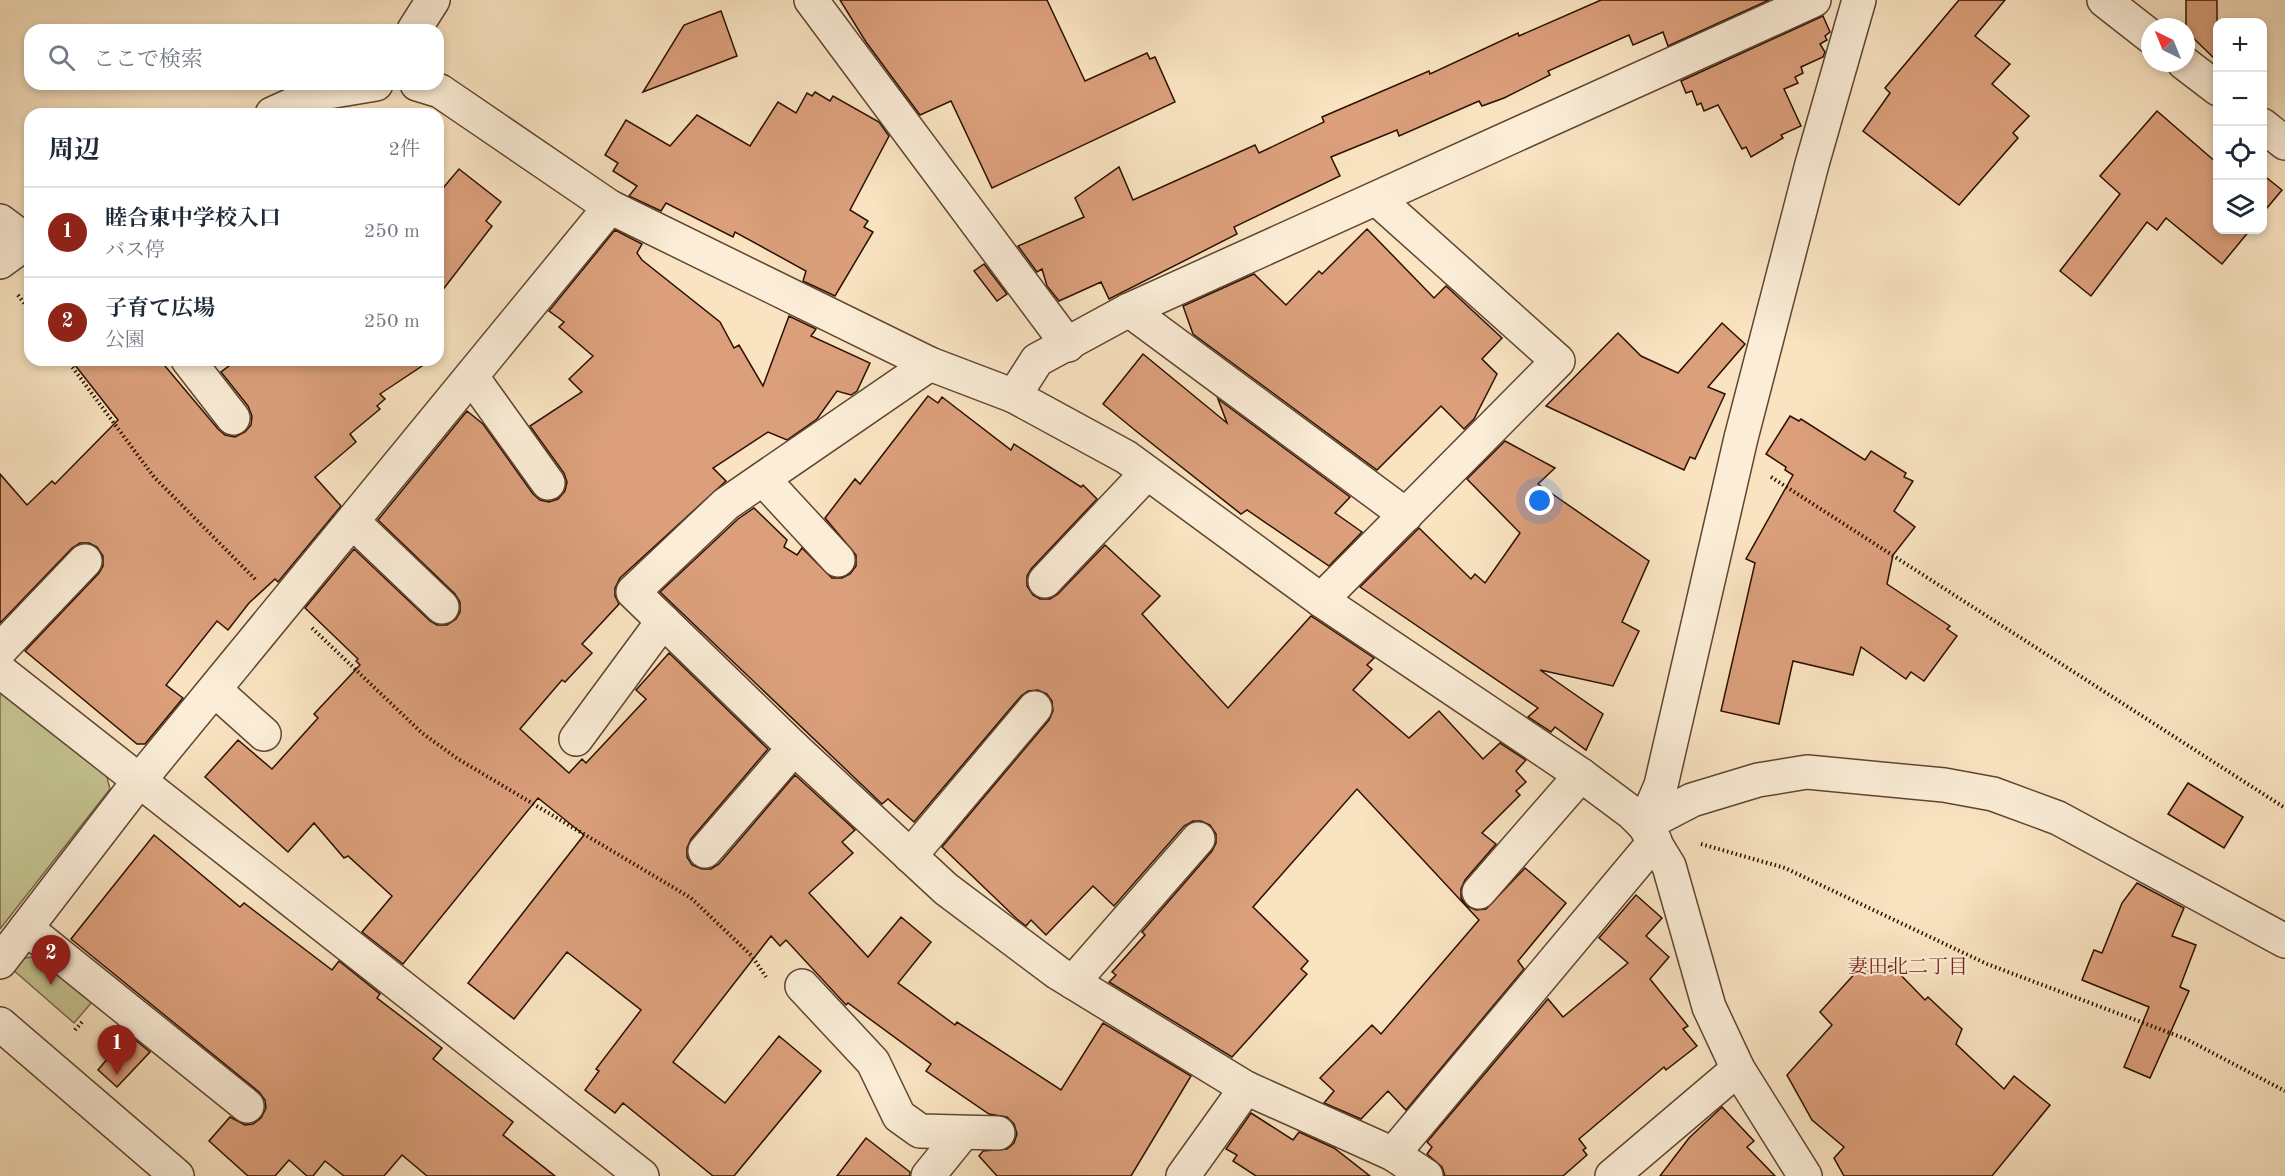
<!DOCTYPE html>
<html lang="ja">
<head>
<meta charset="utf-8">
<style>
	body { margin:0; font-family:"Old Standard TT","Noto Serif JP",serif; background:#f2f2f3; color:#1f2937 }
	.controls { position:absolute; right:18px; top:18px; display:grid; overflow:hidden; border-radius:12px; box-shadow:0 3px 9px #0003 }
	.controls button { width:54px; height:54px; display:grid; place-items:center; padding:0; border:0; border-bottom:2px solid #e0e1e3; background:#fff; color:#1f2937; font:30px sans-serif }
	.compass { position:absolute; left:2141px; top:18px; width:54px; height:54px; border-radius:50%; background:#fff; box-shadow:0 3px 9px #0003; rotate:317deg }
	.you { position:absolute; left:1540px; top:501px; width:21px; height:21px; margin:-15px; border:4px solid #fff; border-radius:50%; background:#1a73e8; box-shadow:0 0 0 9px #1a73e833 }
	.badge { display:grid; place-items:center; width:39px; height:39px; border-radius:50%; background:#8f2418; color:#fff; font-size:20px; font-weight:700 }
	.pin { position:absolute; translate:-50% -50px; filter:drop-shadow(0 2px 3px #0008) }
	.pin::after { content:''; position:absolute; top:32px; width:21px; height:18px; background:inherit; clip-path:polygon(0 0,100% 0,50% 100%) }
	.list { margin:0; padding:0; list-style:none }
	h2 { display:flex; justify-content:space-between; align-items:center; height:78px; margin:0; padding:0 24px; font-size:26px }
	h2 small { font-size:20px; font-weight:400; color:#747a83 }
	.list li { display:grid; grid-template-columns:39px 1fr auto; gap:18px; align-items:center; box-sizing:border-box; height:90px; padding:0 24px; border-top:2px solid #e0e1e3 }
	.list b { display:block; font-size:22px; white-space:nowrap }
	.list p { margin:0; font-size:20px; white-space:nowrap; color:#747a83 }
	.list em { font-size:20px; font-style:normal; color:#747a83 }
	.icon { flex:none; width:33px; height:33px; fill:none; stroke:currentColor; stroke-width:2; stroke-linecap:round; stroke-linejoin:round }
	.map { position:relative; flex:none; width:2285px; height:1176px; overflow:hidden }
	.search { position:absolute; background:#fff; box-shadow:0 3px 9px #0003; left:24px; top:24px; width:420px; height:66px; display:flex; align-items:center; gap:15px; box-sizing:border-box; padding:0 21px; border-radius:18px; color:#747a83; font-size:22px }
	.panel { position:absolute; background:#fff; box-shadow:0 3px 9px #0003; left:24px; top:108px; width:420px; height:258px; border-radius:18px }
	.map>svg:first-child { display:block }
</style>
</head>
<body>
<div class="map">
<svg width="2285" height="1176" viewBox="0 0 2285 1176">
	<rect width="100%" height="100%" fill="#f9e3c1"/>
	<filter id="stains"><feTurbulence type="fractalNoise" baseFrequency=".00333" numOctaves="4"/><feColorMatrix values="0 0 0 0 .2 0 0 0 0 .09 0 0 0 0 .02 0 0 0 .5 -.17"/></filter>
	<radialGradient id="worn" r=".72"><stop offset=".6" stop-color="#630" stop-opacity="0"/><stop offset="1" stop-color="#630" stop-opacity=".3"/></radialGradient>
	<!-- green -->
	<g fill="#c3c28f" stroke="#786948" stroke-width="1.5">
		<polygon points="0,689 106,773 110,789 0,929"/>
		<polygon points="37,956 92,1002 74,1023 11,968 20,959"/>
	</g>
	<!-- building -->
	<g fill="#db9f7b" stroke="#2c1000" stroke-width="1.5">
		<polygon points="840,0 1047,0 1085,81 1147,53 1150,59 1155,57 1175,102 992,188 951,101 920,115 866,42"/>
		<polygon points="1601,0 1769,0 1668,46 1663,32 1633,45 1629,35 1548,71 1550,75 1504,98 1482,106 1479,101 1399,136 1397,130 1331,157 1340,176 1234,227 1237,234 1109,299 1101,282 1059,301 1047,286 1042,269 1037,272 1018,246 1084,217 1075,198 1119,167 1133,200 1255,145 1259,153 1324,122 1322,117 1429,71 1430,74 1518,33 1519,36"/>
		<polygon points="1959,0 2005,0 1975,36 2010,64 1992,84 2029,116 2013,133 2018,138 1959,205 1863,131 1890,93 1885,88"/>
		<polygon points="2186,0 2217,0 2217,61 2186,31"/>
		<polygon points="721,11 737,56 643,92 684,25"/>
		<polygon points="1823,16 1830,32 1825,36 1827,40 1820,44 1825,52 1823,57 1801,67 1803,73 1795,77 1798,83 1784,89 1801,126 1781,135 1783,138 1751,157 1746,147 1742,149 1718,105 1704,111 1701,103 1697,105 1692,91 1686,93 1681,81"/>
		<polygon points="815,92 830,101 833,96 879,122 889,136 850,210 868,221 864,227 873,232 835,296 803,281 806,271 735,232 733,237 666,203 661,211 629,196 637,186 613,171 618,163 605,155 626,120 670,146 697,115 750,146 778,102 796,113 807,93 812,96"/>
		<polygon points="2157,111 2217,163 2217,230 2250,230 2222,264 2166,218 2157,230 2147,222 2091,296 2060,271 2120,194 2100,176"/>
		<polygon points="459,169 501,202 486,221 492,226 438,296 438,194"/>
		<polygon points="2262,174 2282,190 2262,214"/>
		<polygon points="1367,229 1434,298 1446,286 1502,338 1482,359 1497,374 1474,419 1464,429 1441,406 1377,470 1193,334 1183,306 1254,274 1286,305 1319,271 1322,274"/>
		<polygon points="615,230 642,244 637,253 642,260 720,322 734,348 739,345 763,386 789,316 816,329 811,336 870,363 857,391 851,395 837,391 817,419 787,440 768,432 713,468 726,481 620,578 615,588 615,596 619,604 582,644 592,653 565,682 562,680 520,729 569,773 582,759 586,763 646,699 636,690 669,653 768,749 691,839 687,848 687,857 692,865 702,869 711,869 719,864 795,775 855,830 842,842 853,853 809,893 868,957 901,917 931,942 898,983 955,1025 957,1022 1061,1090 1103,1023 1191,1076 1131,1176 997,1176 979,1156 983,1151 1007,1149 1014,1143 1017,1134 1014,1124 1007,1117 989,1114 926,1071 931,1064 848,1003 846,1005 786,940 780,946 771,936 673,1062 725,1103 779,1036 821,1071 734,1176 713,1176 623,1103 615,1113 585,1090 599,1071 596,1069 641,1010 567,952 514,1019 468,983 584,835 538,798 403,964 362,932 392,896 348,856 344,858 314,823 288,852 205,777 238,740 272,769 318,718 314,714 360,665 356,661 358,659 305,608 354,549 430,621 437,625 447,625 456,619 460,612 460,602 455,594 378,520 467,411 483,424 533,494 540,500 549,502 558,499 565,491 567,482 564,473 530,426 582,392 569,379 593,356 559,327 564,322 549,311"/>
		<polygon points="984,264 1007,294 997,301 974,271"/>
		<polygon points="1722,323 1745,344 1708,387 1725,394 1695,459 1690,457 1684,470 1546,406 1618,333 1641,356 1678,373"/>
		<polygon points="1143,354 1227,423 1218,399 1350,497 1335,513 1362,532 1329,566 1247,510 1241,514 1136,431 1103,404"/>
		<polygon points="71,360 160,360 218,429 225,435 235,437 245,432 251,425 252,416 248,406 221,372 237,360 431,360 380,394 385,399 377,406 380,409 350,434 356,442 315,477 341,506 278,582 275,579 249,603 228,630 217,621 166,685 183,698 145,744 137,744 25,651 99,573 103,566 103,556 97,547 89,543 80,543 72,548 0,623 0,474 27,505 52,481 55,484 118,420"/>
		<polygon points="928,396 938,403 942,397 1011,450 1014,444 1081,487 1083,485 1097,499 1031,569 1027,576 1027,586 1033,595 1040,599 1050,599 1058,594 1105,545 1160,596 1142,614 1228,708 1311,616 1374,658 1367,665 1372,669 1353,690 1409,738 1439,711 1483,759 1500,743 1526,760 1516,771 1526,782 1516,791 1520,795 1482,833 1496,844 1465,880 1461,889 1461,898 1467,906 1476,910 1486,909 1525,868 1566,903 1518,961 1524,969 1406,1110 1388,1091 1361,1119 1324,1103 1334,1091 1320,1078 1372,1025 1381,1034 1479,920 1357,789 1253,907 1308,961 1301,969 1307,974 1232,1057 1109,982 1116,975 1112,972 1145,935 1142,932 1212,851 1216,843 1216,834 1210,825 1201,821 1193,821 1184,826 1114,906 1093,886 1046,935 1031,920 1026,926 1017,919 942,847 1049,720 1053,711 1052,701 1047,694 1038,690 1028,691 1021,696 914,822 888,799 882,804 660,592 738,519 754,508 787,540 784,547 797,555 802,548 832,578 842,578 850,574 856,566 856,555 825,518 855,479 860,484"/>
		<polygon points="1790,416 1799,421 1801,419 1865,460 1871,451 1906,473 1904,477 1913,481 1894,511 1915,527 1893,555 1887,584 1950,626 1947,629 1957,636 1924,681 1911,672 1906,679 1861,647 1853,675 1793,661 1779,724 1721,711 1755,563 1746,559 1793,475 1785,470 1786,467 1766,454"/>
		<polygon points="1505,441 1555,468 1538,484 1649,561 1622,622 1639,631 1613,686 1540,670 1603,714 1586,750 1555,727 1551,732 1528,717 1538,708 1360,587 1419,528 1471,579 1475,574 1485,583 1520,533 1467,479"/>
		<polygon points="2188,783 2243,817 2224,848 2168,814"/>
		<polygon points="154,835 240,907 244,903 332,970 339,961 380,994 377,998 442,1048 433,1059 513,1122 503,1135 555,1176 427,1176 402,1155 384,1176 344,1176 325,1161 313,1176 307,1176 289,1160 275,1176 248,1176 209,1141 230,1117 245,1125 253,1124 261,1118 266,1108 265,1100 259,1092 71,939"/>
		<polygon points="2137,883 2184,908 2172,936 2196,945 2180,987 2189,991 2150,1078 2124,1067 2149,1007 2082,980 2094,950 2102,953 2122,903"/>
		<polygon points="1636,895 1662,918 1646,936 1669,957 1650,979 1688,1026 1683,1029 1697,1046 1666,1070 1664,1067 1579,1139 1586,1148 1583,1150 1587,1155 1563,1176 1445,1176 1442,1167 1427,1154 1432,1147 1427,1142 1548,999 1563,1017 1628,963 1599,938"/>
		<polygon points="1868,959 1882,972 1891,965 1925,1000 1928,997 1962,1029 1956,1044 2004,1089 2014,1076 2050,1105 1992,1176 1844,1176 1834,1158 1844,1147 1812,1120 1787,1075 1832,1025 1820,1012"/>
		<polygon points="128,1034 150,1052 117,1087 98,1070"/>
		<polygon points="1722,1107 1754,1141 1747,1147 1775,1176 1660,1176 1689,1138"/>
		<polygon points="1251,1113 1293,1140 1299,1132 1334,1148 1370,1176 1256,1176 1233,1161 1237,1155 1226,1149"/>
		<polygon points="866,1138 910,1172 910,1176 837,1176"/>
	</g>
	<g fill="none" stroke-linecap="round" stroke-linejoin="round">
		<!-- minor casing -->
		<g stroke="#5f4530" stroke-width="36">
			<g id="minor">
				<polyline points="811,0 1068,345"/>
				<polyline points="2104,0 2150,36"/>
				<polyline points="414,30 433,0"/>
				<polyline points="2184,63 2218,89"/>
				<polyline points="417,84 440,91 610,207 930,364 1014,396 1126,457 1321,600 1581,775 1632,813 1644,825 1669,866 1709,1007 1738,1069 1805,1176"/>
				<polyline points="272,114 316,94 376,84"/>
				<polyline points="2262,125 2285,143"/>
				<polyline points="0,221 27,241"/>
				<polyline points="0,262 30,240"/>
				<polyline points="1129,310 1406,515"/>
				<polyline points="188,360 233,418"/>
				<polyline points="930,364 726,504 633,592 794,748 946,889 1058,973 1246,1088 1393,1154 1426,1176"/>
				<polyline points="472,377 548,483"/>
				<polyline points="1014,396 1037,360 1129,310 1814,0"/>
				<polyline points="763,479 838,560"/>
				<polyline points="353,522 442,607"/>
				<polyline points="1045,581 1147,473"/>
				<polyline points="1321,600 1558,361 1377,199"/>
				<polyline points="0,650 85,561"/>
				<polyline points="0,671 642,1176"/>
				<polyline points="216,691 264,734"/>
				<polyline points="576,739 663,621"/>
				<polyline points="1644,825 1661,785 1741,438 1812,164 1859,0"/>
				<polyline points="1644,825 1692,800 1758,780 1807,772 1944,785 1993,794 2058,818 2285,941"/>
				<polyline points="705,851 794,748"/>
				<polyline points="910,856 1035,708"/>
				<polyline points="1479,892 1581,775"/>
				<polyline points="26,928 247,1106"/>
				<polyline points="0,962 139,781 610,207"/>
				<polyline points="1073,982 1198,839"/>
				<polyline points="802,986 873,1062 899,1116 920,1131 998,1133"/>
				<polyline points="0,1024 177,1176"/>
				<polyline points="1393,1154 1655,841"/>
				<polyline points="928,1176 962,1134"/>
				<polyline points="1183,1176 1246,1088"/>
				<polyline points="1612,1176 1738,1069"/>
			</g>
		</g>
		<!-- path -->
		<g stroke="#2c1000" stroke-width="4" stroke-dasharray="1.5 3" stroke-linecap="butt">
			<polyline points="18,295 30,311"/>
			<polyline points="67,360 154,477 256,580"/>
			<polyline points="1771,477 2285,808"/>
			<polyline points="312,628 422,733 458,759 691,898 752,956 766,977"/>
			<polyline points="1701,844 1785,868 1987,964 2186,1039 2285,1091"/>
			<polyline points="75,1030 82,1022"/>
		</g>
		<!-- minor -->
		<use href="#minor" stroke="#fbedd7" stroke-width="33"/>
	</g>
	<g text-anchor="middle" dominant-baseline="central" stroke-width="4.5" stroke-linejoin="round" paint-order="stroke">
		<!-- neighbourhood labels -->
		<g font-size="20" fill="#7a1f14" stroke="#fbedd7">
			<text x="1908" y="968">妻田北二丁目</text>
		</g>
	</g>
	<rect width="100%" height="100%" filter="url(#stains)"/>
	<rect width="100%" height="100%" fill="url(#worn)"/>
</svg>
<div class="controls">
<button>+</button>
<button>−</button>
<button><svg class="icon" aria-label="locate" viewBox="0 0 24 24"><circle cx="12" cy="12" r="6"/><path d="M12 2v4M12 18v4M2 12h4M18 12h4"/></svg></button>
<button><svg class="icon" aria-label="layers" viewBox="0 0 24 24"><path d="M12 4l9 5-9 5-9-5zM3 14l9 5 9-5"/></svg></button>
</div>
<svg class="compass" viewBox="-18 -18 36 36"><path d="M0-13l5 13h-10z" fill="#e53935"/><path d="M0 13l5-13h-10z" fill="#747a83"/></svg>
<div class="you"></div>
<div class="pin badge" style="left:117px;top:1075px">1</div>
<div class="pin badge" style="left:51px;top:985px">2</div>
<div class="search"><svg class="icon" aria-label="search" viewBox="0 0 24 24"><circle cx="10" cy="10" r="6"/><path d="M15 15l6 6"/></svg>ここで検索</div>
<section class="panel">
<h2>周辺<small>2件</small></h2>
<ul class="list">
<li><span class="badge">1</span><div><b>睦合東中学校入口</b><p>バス停</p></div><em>250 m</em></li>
<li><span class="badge">2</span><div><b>子育て広場</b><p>公園</p></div><em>250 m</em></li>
</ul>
</section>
</div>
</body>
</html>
